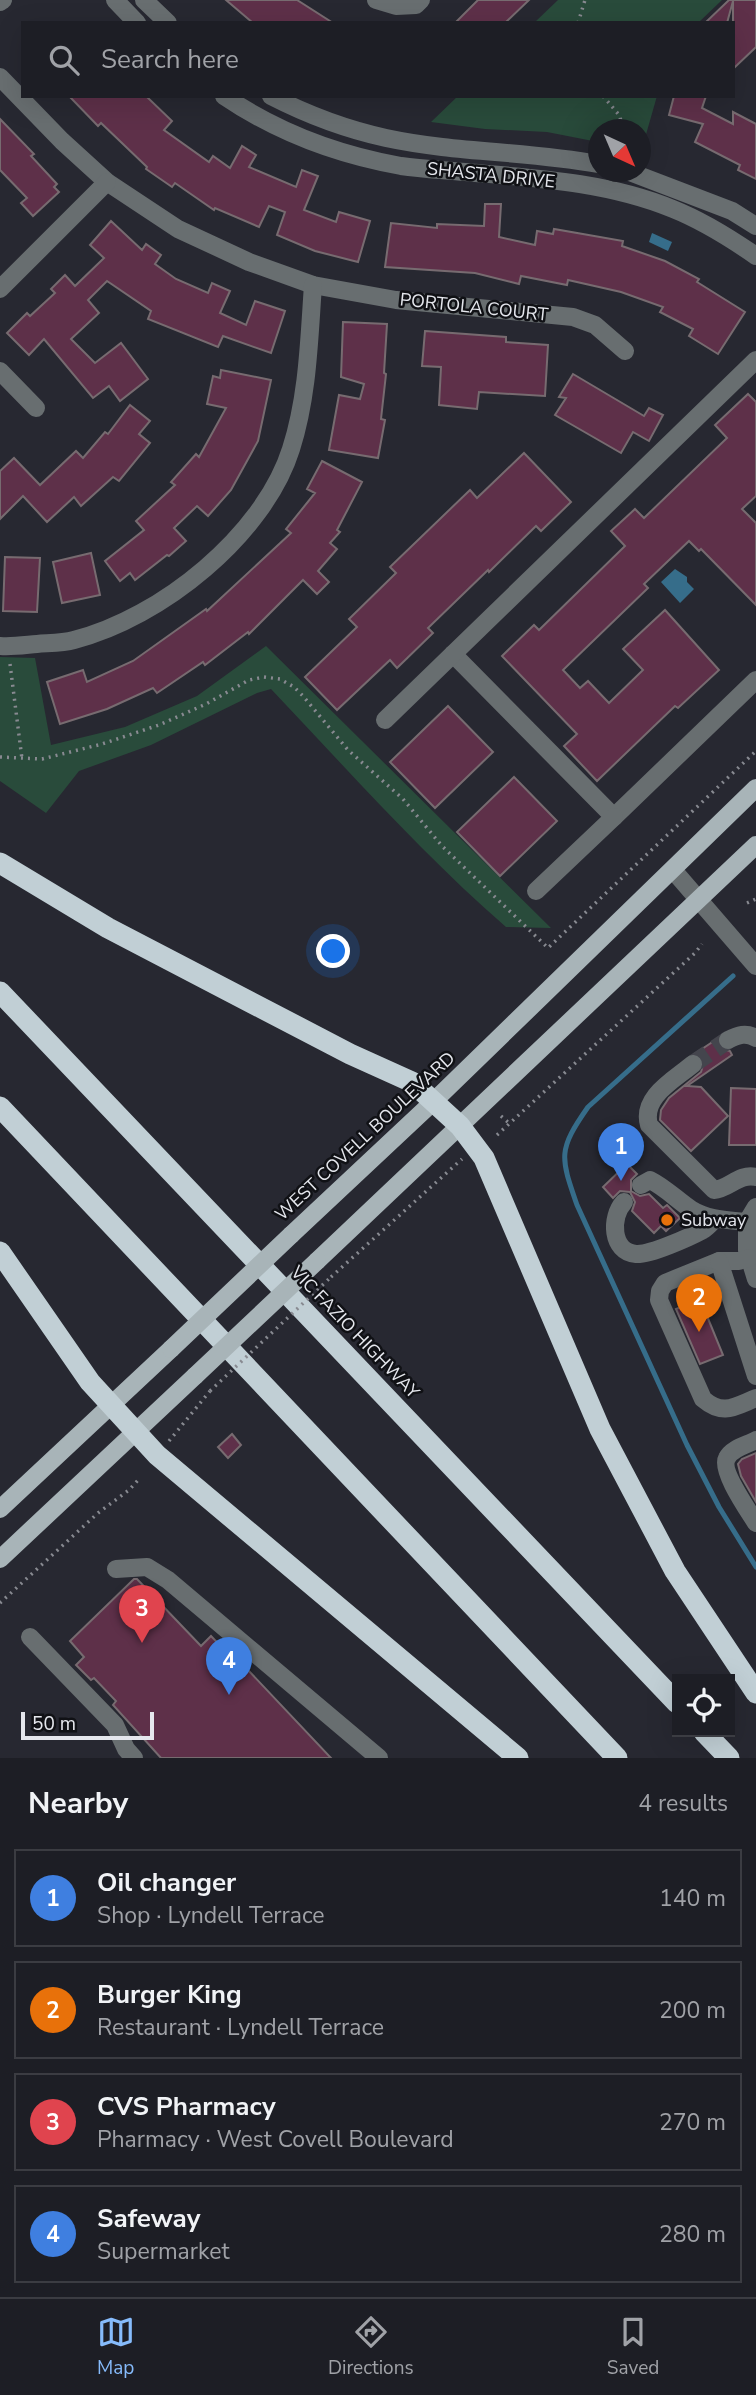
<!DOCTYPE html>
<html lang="en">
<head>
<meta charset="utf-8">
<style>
	body { margin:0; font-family:"Nunito Sans",sans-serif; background:#2a2b32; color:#f1f3f6 }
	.controls { position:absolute; right:21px; bottom:21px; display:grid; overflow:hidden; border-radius:0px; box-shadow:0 7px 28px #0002 }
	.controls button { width:63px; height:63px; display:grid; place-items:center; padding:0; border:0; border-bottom:2px solid #3b3c42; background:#1d1e25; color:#f1f3f6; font:35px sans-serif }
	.compass { position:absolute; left:588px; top:119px; width:63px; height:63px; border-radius:50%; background:#1d1e25; box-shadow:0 7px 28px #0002; rotate:136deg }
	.scale { position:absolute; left:21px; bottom:18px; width:133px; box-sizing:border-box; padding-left:7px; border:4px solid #e5e7ed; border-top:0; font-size:19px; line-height:24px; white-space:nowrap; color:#e5e7ed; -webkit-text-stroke:5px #101115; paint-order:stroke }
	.you { position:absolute; left:334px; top:952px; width:24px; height:24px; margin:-18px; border:5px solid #fff; border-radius:50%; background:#1a73e8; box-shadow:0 0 0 10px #1a73e833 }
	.badge { display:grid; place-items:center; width:46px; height:46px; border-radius:50%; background:#86bbfb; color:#fff; font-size:23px; font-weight:700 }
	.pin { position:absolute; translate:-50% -58px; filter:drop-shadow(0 2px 4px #0008) }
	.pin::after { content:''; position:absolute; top:37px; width:24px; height:21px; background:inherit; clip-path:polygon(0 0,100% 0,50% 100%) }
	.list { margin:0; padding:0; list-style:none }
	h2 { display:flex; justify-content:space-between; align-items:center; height:91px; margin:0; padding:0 28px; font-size:30px }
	h2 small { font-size:23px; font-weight:400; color:#a0a2a7 }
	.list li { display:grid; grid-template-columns:46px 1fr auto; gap:21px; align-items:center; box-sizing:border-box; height:98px; margin:0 14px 14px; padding:0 14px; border:2px solid #3b3c42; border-radius:0px }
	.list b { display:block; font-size:26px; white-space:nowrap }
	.list p { margin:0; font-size:23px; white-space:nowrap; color:#a0a2a7 }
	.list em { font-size:23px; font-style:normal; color:#a0a2a7 }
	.icon { flex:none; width:38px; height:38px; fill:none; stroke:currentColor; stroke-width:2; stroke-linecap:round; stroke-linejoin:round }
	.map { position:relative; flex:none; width:756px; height:1758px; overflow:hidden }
	.search { position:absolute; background:#1d1e25; box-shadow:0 7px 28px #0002; left:21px; right:21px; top:21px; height:77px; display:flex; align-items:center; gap:18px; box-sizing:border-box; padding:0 24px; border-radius:0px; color:#a0a2a7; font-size:26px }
	.sheet { height:539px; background:#1d1e25 }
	nav { display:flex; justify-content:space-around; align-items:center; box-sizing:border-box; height:98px; border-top:2px solid #3b3c42; background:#1d1e25; font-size:19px; color:#a0a2a7 }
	nav a { display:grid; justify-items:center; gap:4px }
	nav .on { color:#86bbfb }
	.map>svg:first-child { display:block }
</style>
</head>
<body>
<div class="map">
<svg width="756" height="1758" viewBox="0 0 756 1758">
	<rect width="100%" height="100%" fill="#272831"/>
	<!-- green -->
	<g fill="#294b3b">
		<polygon points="558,0 722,0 698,23 534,23"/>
		<polygon points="458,96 657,96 641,152 640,130 598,130 598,142 547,132 485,129 431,122"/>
		<path d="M 266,646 L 551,928 L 506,927 C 422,854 348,770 271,689 L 257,693 L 151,745 L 79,771 L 46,813 L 0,781 L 0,657 L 35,658 L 51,745 L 125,727 L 197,696 Z"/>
	</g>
	<!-- water -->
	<g fill="#366d8a">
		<polygon points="652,233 672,242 668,251 649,242"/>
		<polygon points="675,569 687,577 687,582 694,589 680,603 661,582"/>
	</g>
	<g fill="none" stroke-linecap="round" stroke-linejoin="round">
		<!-- stream -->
		<path stroke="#366d8a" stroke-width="5" d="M 733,976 L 588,1107 C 558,1150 560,1156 577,1205 L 687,1445 L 719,1507 L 756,1567"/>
	</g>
	<!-- building -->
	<g fill="#5e3049" stroke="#776b70" stroke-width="2">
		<polygon points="226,0 297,0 333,23 253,23"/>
		<polygon points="478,0 529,0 505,23 455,23"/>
		<polygon points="729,0 756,0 756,47 733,69 733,1 727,23 705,23"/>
		<polygon points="69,96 146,96 172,121 164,130 209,162 213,156 230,168 242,146 256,155 249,167 296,187 302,170 318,176 304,210 336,222 339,212 370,221 358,262 315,251 277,235 285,212 269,206 259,227 215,208 214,210 175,183 172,187 146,169 147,167 101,123 98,126"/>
		<polygon points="674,96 706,96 702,108 733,124 733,112 756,124 756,179 738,170 740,165 695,142 703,124 669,115"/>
		<polygon points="0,119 34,154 31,156 57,184 54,187 59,192 33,216 21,203 27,198 0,170"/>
		<polygon points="485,204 501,204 499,237 535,245 537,231 553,234 554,229 623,241 622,246 665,261 699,279 697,282 745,312 718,354 689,336 693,329 660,312 663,307 621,292 568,280 567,285 521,276 519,284 475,273 385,267 391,223 437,228 437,224 484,226"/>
		<polygon points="111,221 142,250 146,244 161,255 155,264 176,279 208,293 212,283 230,291 220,313 246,325 255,301 285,311 271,353 223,336 218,347 148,319 151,311 107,281 88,300 99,313 71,339 95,363 121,343 148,379 120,401 109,386 93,398 44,339 29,355 7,333 27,313 30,316 55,293 51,289 65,275 75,286 104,258 90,245"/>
		<polygon points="343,322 387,324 384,373 386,374 381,419 385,420 378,458 329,450 339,395 360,399 364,384 341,377"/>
		<polygon points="425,331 506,337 506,342 548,345 545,396 479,392 477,409 439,405 441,367 422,366"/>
		<polygon points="221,370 271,380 258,441 231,490 208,516 197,506 174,528 186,541 169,556 167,555 135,580 130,573 120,581 105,561 144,530 136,521 175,485 171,482 196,454 199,457 226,408 207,404 213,376 220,378"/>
		<polygon points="573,374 644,416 649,408 663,415 649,441 633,432 621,453 555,415 566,398 559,397"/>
		<polygon points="748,394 756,402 756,496 742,509 756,523 756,605 701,549 699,551 689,541 644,584 648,588 563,670 580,688 588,681 609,703 643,670 623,649 665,610 719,670 678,708 675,706 597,781 564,746 577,734 502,656 534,625 539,630 625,546 611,531 635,509 644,518 727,438 715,425"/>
		<polygon points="130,405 150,421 139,434 150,443 119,481 113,477 81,506 74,497 47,522 23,496 0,519 0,471 14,458 40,485 76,451 83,458 105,432 108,434"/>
		<polygon points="524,453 571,502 541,531 536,526 489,572 488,570 428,628 433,633 397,668 390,660 337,710 305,677 357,627 349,619 396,573 390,567 470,490 477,498"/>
		<polygon points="322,461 362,482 337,530 340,532 330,543 337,549 318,571 329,582 317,594 303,580 249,634 248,632 205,665 203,662 157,693 153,688 107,709 60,724 47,682 83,670 87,682 133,661 206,609 207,611 291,533 286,529 315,493 307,489"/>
		<polygon points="91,553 100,595 62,603 53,562"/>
		<polygon points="5,557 40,558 37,612 3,611"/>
		<polygon points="448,706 493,752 435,808 390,762"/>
		<polygon points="514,777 557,821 500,876 457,832"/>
		<polygon points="717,1039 721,1049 730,1051 732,1055 687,1086 701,1087 728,1116 691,1151 660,1120 661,1110 669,1098 701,1072 704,1062 696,1053"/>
		<polygon points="731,1088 756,1089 756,1145 729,1145"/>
		<polygon points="627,1164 637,1174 631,1180 631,1191 640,1196 649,1194 663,1208 667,1205 680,1218 666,1231 661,1226 654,1233 632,1211 635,1202 630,1192 620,1191 613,1198 603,1187"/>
		<polygon points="700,1299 723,1355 700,1364 676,1309"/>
		<polygon points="232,1434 241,1445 228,1458 218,1447"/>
		<polygon points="756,1453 756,1502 741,1476 738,1464 742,1459"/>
		<polygon points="134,1579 137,1579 201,1646 211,1636 229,1655 232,1653 331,1758 161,1758 113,1705 116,1701 94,1678 91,1680 76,1665 84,1657 70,1641"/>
	</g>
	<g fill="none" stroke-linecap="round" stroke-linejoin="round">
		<!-- minor-tunnel -->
		<polyline stroke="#44454d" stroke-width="18" stroke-dasharray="18 9" stroke-linecap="butt" points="693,1064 728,1040"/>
		<!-- path -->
		<g stroke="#888a91" stroke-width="3.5" stroke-dasharray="2 5" stroke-linecap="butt">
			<polyline points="578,23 585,0"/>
			<polyline points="603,96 620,116 622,130"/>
			<polyline points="10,664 22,759"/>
			<polyline points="0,757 42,759 102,744 159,725 206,704 249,680 264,677 280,679 294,687 303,696 348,750 403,799 442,846 548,948 756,751"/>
			<polyline points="747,903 756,899"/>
			<polyline points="501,1116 510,1124"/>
			<polyline points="497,1135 695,953 702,944"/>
			<polyline points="331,1277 462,1159"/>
			<polyline points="169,1441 210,1391"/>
			<polyline points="0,1603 98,1513 129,1490 140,1478"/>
		</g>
		<!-- minor -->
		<g stroke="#686e70" stroke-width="18">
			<polyline points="115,0 137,23"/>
			<polyline points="144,0 168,23"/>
			<polyline points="376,0 396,6 416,5 421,0"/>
			<polyline points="0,2 3,0"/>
			<polyline points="0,77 62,141 107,182 178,229 249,262 313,285 396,300 573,317 595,325 625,351"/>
			<path d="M 224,96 C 277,132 339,155 401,166 C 422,169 444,170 465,172 C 534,178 608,182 673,209 C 703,221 730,238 756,256"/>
			<path d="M 271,96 C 308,115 345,129 386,138 C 456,153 528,151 598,164"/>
			<polyline points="630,172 732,211 756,226"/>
			<polyline points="0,289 107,182"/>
			<polyline points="0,371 36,408"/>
			<path d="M 0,646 C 12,647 25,645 37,644 C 49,643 63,643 74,640 C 161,618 264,535 291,449 C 308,396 309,340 313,285"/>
			<polyline points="453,654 614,817 756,680"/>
			<polyline points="385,720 756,360"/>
			<polyline points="673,870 756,966"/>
			<polyline points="536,891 614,817"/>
			<path d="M 728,1040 C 738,1035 746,1032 756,1038"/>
			<path d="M 693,1064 C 674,1080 641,1097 649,1125 L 714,1190 C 729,1189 739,1173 756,1177"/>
			<path d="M 641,1185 L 650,1180 C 666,1188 677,1200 692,1210 C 708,1220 728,1220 747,1222"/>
			<path d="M 624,1202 C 610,1217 611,1252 636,1254 C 650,1255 690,1237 703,1230 C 707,1228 711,1223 715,1219"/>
			<polyline points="756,1207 747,1222 747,1250 756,1279"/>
			<path d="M 749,1258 L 739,1261 L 719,1261 L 665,1283 L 660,1291 L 659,1300 L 703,1399 C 723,1416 734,1407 756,1398"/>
			<polyline points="719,1261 756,1376"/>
			<path d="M 756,1440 C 747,1445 732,1448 727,1458 C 720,1470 748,1510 756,1523"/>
			<polyline points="116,1569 147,1567 168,1580 379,1758"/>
			<polyline points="30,1637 115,1725 126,1749 134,1758"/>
		</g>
		<!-- major -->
		<g stroke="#a8b4b8" stroke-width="18">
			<polyline points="291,1235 434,1101 756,788"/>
			<polyline points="317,1261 756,845"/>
			<polyline points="0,1509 171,1349"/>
			<polyline points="0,1559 195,1376"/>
		</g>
		<!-- highway -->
		<g stroke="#c1cfd5" stroke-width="21">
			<polyline points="0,863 108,928 350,1054 412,1082 460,1126 484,1158 600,1429 675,1571 756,1693"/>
			<polyline points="0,992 677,1703"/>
			<polyline points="0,1107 617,1758"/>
			<polyline points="0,1252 90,1382 157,1455 518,1758"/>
			<polyline points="704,1732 729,1758"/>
		</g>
		<!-- path-bridge -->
		<polyline stroke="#888a91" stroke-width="3.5" stroke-dasharray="2 5" stroke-linecap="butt" points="210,1391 331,1277"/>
		<!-- major-bridge -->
		<g stroke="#a8b4b8" stroke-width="18">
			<polyline points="171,1349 291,1235"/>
			<polyline points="195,1376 317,1261"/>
		</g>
	</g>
	<!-- markers -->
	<circle fill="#e8710a" stroke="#101115" stroke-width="2.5" cx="667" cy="1220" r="7"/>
	<g text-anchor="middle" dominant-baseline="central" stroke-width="5" stroke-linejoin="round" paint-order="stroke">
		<!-- street labels -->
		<g font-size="18" fill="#e5e7ed" stroke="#101115">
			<text transform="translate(491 175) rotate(6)">SHASTA DRIVE</text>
			<text transform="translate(474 307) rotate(6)">PORTOLA COURT</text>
			<text transform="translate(365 1136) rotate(-43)">WEST COVELL BOULEVARD</text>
			<text transform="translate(355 1332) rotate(46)">VIC FAZIO HIGHWAY</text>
		</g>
		<!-- poi labels -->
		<g font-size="18" fill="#e5e7ed" stroke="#101115" text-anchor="start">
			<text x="681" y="1220">Subway</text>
		</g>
	</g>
</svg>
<div class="controls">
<button><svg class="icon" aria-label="locate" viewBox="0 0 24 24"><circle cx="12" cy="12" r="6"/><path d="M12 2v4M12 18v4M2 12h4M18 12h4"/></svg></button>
</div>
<svg class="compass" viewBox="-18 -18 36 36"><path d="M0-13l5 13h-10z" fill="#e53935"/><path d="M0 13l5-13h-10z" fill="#a0a2a7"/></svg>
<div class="scale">50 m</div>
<div class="you"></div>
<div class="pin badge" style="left:621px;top:1181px;background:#3f7fe0">1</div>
<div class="pin badge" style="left:699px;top:1332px;background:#e8710a">2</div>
<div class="pin badge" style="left:142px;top:1643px;background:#e0444e">3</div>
<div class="pin badge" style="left:229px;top:1695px;background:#3f7fe0">4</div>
<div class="search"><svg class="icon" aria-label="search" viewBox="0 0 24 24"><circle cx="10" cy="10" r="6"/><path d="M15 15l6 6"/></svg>Search here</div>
</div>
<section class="sheet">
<h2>Nearby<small>4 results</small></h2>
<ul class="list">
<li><span class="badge" style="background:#3f7fe0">1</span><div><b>Oil changer</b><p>Shop · Lyndell Terrace</p></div><em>140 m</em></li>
<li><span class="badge" style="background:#e8710a">2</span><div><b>Burger King</b><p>Restaurant · Lyndell Terrace</p></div><em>200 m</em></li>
<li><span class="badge" style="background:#e0444e">3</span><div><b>CVS Pharmacy</b><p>Pharmacy · West Covell Boulevard</p></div><em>270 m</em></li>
<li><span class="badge" style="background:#3f7fe0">4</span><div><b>Safeway</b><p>Supermarket</p></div><em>280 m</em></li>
</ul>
</section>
<nav>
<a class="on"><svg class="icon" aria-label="map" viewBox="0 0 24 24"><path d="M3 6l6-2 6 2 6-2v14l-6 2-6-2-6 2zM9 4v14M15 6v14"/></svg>Map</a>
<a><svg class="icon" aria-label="directions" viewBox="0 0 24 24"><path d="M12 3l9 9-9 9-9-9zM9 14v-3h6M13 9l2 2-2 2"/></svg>Directions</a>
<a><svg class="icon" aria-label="saved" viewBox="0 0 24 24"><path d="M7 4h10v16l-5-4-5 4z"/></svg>Saved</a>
</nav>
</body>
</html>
